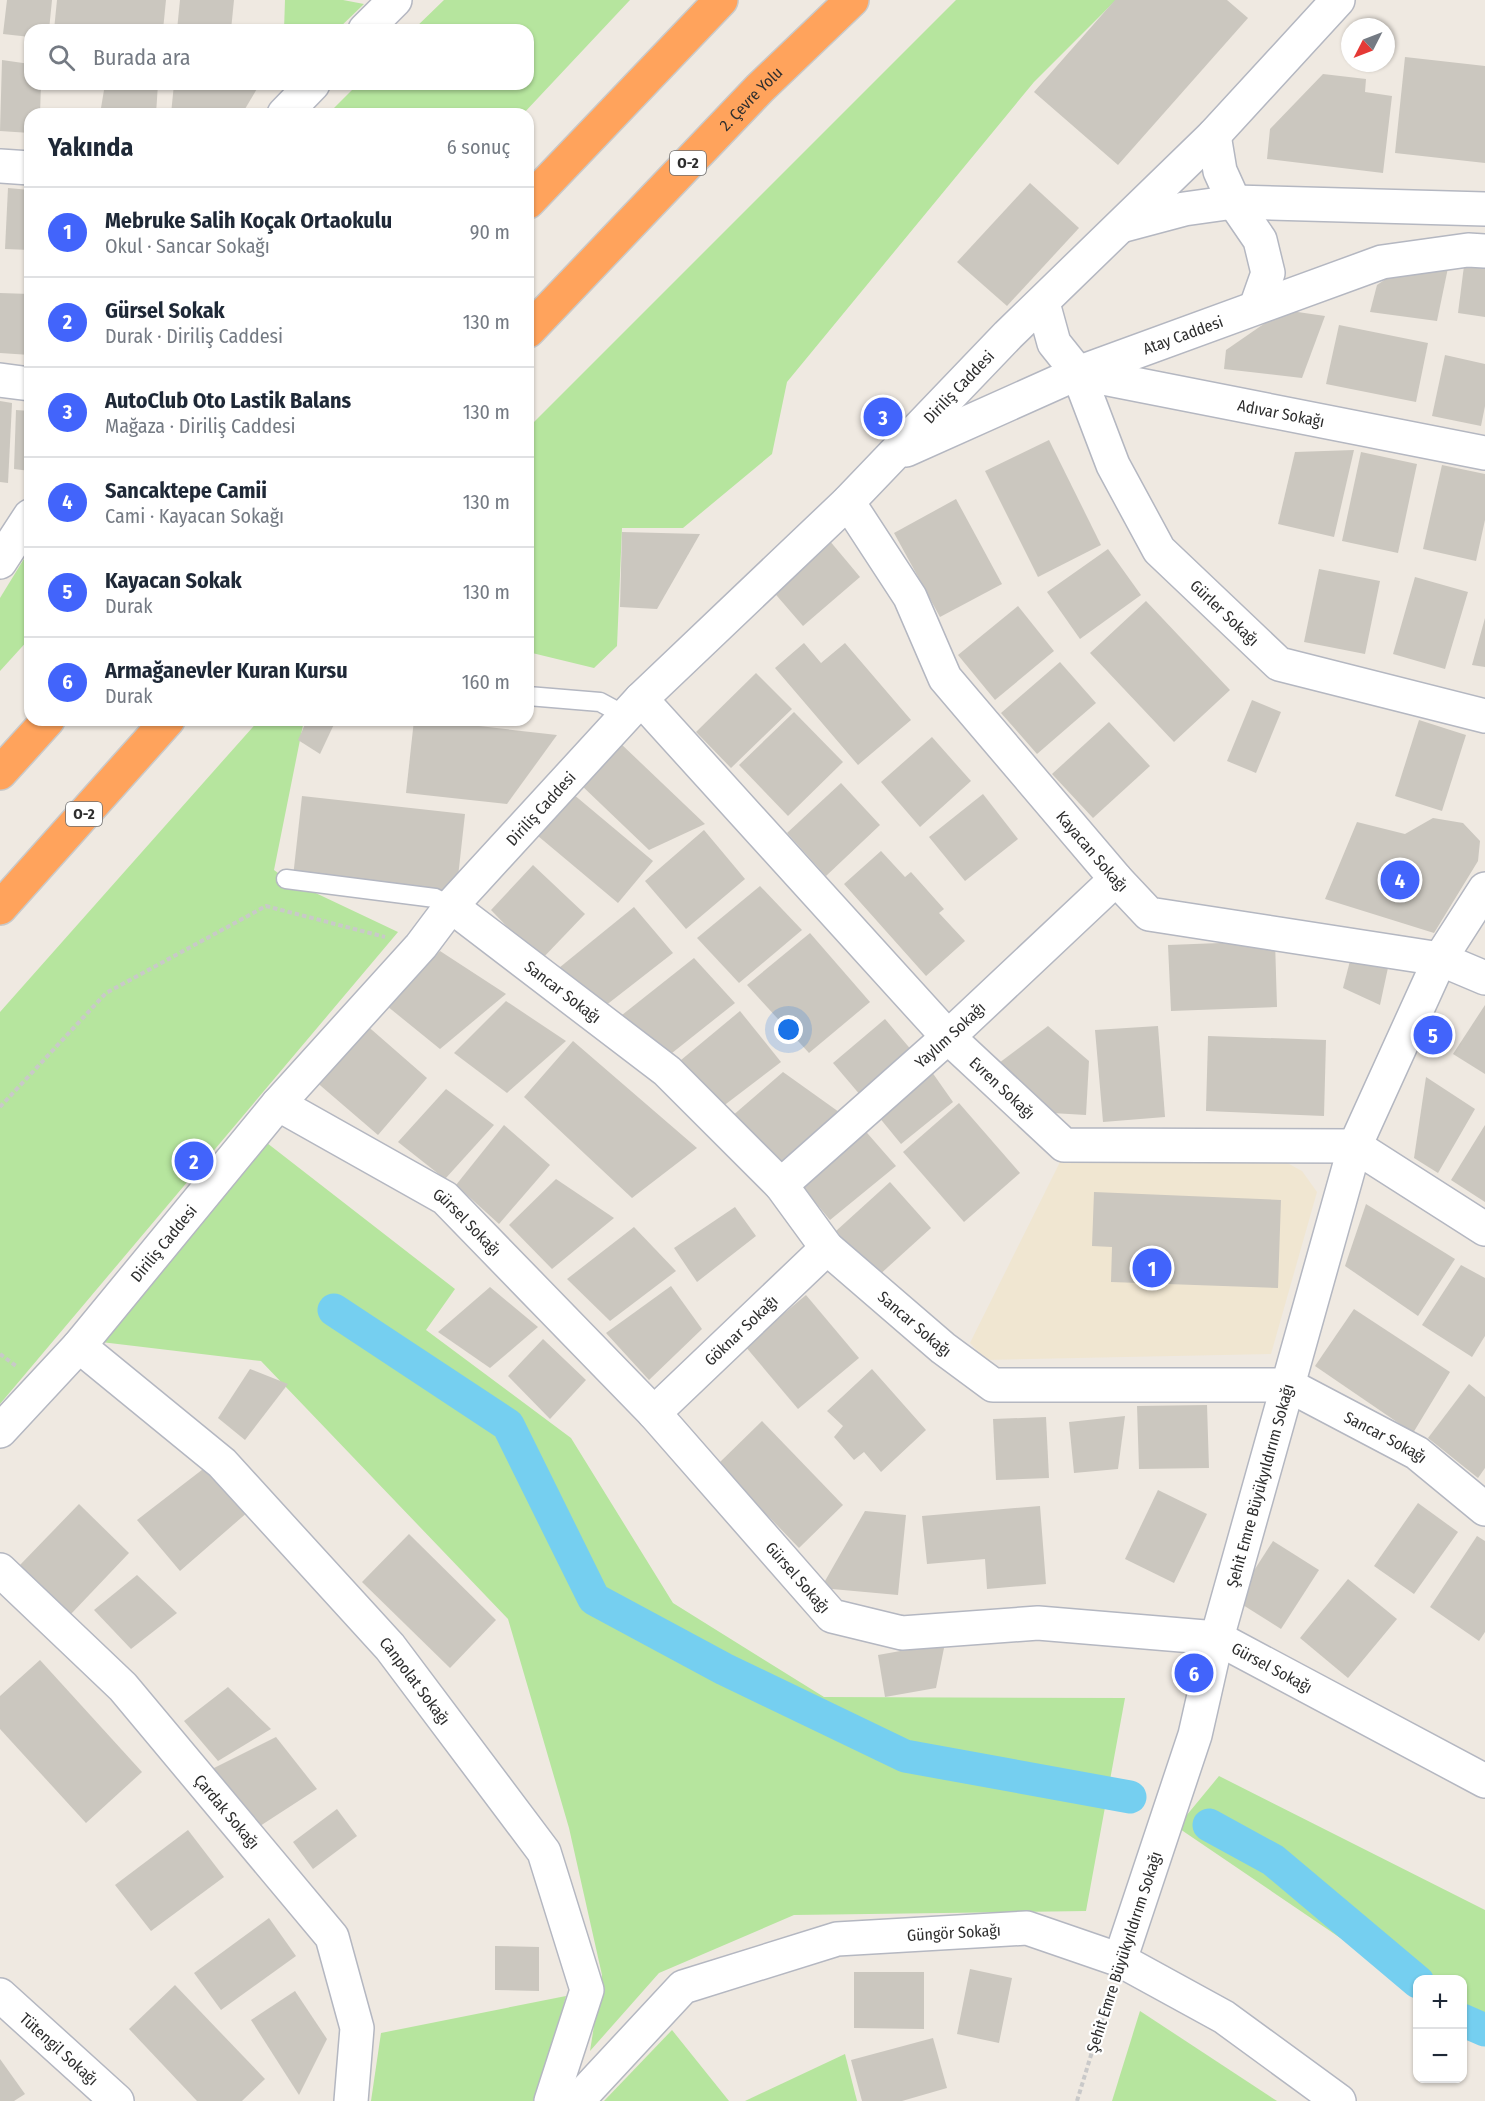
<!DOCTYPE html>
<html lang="tr">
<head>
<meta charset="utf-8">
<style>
	body { margin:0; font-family:"Fira Sans Condensed",sans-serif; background:#f2f2f3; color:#1f2937 }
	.controls { position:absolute; right:18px; bottom:18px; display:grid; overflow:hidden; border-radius:12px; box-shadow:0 2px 4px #0004 }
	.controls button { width:54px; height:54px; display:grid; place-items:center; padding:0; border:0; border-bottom:2px solid #e0e1e3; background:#fff; color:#1f2937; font:30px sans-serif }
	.compass { position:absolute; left:1341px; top:18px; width:54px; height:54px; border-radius:50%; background:#fff; box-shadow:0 2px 4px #0004; rotate:228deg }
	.you { position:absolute; left:789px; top:1030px; width:21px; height:21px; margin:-15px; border:4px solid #fff; border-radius:50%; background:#1a73e8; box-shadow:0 0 0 9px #1a73e833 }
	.badge { display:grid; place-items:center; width:39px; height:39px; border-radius:50%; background:#4264fb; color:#fff; font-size:20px; font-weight:700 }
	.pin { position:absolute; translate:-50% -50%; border:3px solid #fff; box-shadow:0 2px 6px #0006 }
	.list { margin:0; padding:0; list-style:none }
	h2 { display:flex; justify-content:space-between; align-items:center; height:78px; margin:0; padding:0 24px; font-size:26px }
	h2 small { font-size:20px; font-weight:400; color:#747a83 }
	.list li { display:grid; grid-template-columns:39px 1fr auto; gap:18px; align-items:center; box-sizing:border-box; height:90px; padding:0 24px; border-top:2px solid #e0e1e3 }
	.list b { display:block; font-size:22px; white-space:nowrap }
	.list p { margin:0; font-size:20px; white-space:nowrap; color:#747a83 }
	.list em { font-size:20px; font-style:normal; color:#747a83 }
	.icon { flex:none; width:33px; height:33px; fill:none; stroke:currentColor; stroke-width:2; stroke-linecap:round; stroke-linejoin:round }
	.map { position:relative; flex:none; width:1485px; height:2101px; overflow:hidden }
	.search { position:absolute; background:#fff; box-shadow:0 2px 4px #0004; left:24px; top:24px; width:510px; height:66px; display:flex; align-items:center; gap:15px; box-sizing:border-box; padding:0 21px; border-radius:18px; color:#747a83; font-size:22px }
	.panel { position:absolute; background:#fff; box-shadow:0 2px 4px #0004; left:24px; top:108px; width:510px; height:618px; border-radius:18px }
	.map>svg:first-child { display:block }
</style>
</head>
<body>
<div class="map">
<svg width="1485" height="2101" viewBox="0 0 1485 2101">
	<rect width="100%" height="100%" fill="#efe9e1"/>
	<!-- education -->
	<polygon fill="#f0e6d1" points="1062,1158 1278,1158 1302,1171 1317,1192 1271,1354 986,1360 970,1343"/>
	<!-- green -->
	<g fill="#b6e59e">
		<polygon points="285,0 343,0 364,4 337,30 284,30"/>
		<polygon points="444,0 630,0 523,114 328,114 358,84 528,84 528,30 413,30"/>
		<polygon points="956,0 1116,0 1034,82 787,382 772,454 683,528 622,528 617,646 594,668 528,652 528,428"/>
		<polygon points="30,549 30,638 0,671 0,598"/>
		<polygon points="259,720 304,720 274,870 286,879 398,932 0,1404 0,1012"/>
		<polygon points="267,1143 455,1289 426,1330 571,1438 673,1603 824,1697 1125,1698 1086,1911 794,1915 659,1973 590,2051 602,1975 569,1828 508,1619 261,1361 101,1342"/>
		<polygon points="1219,1776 1485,1910 1485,2036 1463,2021 1462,1980 1418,1980 1417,1990 1177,1827"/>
		<polygon points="566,1996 538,2101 371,2101 381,2033"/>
		<polygon points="1140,2011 1277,2101 1112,2101"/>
		<polygon points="672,2030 729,2101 604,2101"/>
		<polygon points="845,2054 857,2101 745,2101"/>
	</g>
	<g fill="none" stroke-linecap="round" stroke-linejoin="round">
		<!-- canal -->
		<g stroke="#75cff0" stroke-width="33">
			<polyline points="334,1310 508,1425 594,1599 724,1669 905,1756 1130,1797"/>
			<polyline points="1209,1825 1273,1860 1418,1982"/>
			<polyline points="1462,2020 1485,2030"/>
		</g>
	</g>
	<!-- building -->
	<g fill="#cbc7bf">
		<polygon points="7,0 52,0 49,30 30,30 30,37 3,34"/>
		<polygon points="57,0 166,0 163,30 54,30"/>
		<polygon points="180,0 234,0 231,30 177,30"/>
		<polygon points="1115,0 1227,0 1248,18 1118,165 1034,92"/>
		<polygon points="1405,57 1485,66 1485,163 1395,153"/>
		<polygon points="2,60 30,64 30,84 41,84 40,114 30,114 30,133 0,131"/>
		<polygon points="1323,74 1366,79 1365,92 1392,96 1383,173 1267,159 1270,129"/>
		<polygon points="105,84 158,84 156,114 100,114"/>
		<polygon points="174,84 222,84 258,87 242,114 171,114"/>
		<polygon points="1030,183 1079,228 1007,306 957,262"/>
		<polygon points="8,188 30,190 30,250 5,249"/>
		<polygon points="1465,258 1485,261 1485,317 1458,313"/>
		<polygon points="1415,259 1449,263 1437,321 1370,312 1377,285"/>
		<polygon points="0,293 30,294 30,355 0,353"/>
		<polygon points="1284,310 1325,316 1302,378 1224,369 1226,350"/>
		<polygon points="1339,325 1428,343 1416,402 1326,384"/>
		<polygon points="1445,355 1485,364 1485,406 1481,426 1432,416"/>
		<polygon points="0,401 12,403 8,483 0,482"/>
		<polygon points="16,410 30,411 30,471 14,469"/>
		<polygon points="1049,440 1101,545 1038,577 985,471"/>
		<polygon points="1354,450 1334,537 1278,524 1295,452"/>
		<polygon points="1361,452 1417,464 1398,553 1342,541"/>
		<polygon points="1442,465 1485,474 1485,520 1476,561 1423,549"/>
		<polygon points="956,499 1002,584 940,617 894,533"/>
		<polygon points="622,532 700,534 657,609 620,607"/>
		<polygon points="829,540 860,577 803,626 771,589"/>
		<polygon points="1108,549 1141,595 1080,639 1047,592"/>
		<polygon points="1319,569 1380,581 1365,654 1304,642"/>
		<polygon points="1415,577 1468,592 1445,669 1393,654"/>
		<polygon points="1146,601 1230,690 1174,742 1090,653"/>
		<polygon points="1018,606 1054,651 995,700 958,655"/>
		<polygon points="1485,618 1485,667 1472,665"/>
		<polygon points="804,643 821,663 845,643 911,720 858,765 775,668"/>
		<polygon points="1060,662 1096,703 1037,754 1001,713"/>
		<polygon points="756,673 792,709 731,768 696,732"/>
		<polygon points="1252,700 1281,712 1256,773 1227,761"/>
		<polygon points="794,712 843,762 788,816 739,765"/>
		<polygon points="307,720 336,720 320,754 298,740"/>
		<polygon points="414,720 426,720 557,735 507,804 406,793"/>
		<polygon points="1419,720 1466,735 1442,811 1395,796"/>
		<polygon points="1109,722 1150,766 1093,818 1052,774"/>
		<polygon points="932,737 971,781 920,827 881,782"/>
		<polygon points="619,742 705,824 649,850 579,783"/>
		<polygon points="841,783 880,825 826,876 787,833"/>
		<polygon points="573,794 653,861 618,903 538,836"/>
		<polygon points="983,794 1018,839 965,881 929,837"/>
		<polygon points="302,796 465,814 456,895 293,877"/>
		<polygon points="1433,818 1463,823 1480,841 1478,861 1434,933 1325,899 1357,822 1405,834"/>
		<polygon points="704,830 745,879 686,929 645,881"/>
		<polygon points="881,851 905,877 911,872 944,909 939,913 965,941 926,976 844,884"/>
		<polygon points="533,865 585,914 540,961 491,910"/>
		<polygon points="760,886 802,930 739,983 697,938"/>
		<polygon points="634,907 673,953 605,1006 554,972"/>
		<polygon points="810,933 870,1002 809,1053 747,985"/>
		<polygon points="1275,941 1277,1007 1171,1011 1168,945"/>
		<polygon points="440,951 506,994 440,1049 387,1006"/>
		<polygon points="1351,957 1389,963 1380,1005 1343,988"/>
		<polygon points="694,958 735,1003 672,1053 617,1019"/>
		<polygon points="506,1001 566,1041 507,1093 454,1053"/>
		<polygon points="1485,1005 1485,1074 1453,1054"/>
		<polygon points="740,1011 781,1062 722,1107 675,1065"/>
		<polygon points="885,1019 913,1052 861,1096 833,1063"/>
		<polygon points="364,1023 427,1078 378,1135 314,1080"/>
		<polygon points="1048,1026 1089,1061 1086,1115 1052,1113 991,1069"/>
		<polygon points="1158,1026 1165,1117 1103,1122 1095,1030"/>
		<polygon points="1208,1036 1326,1040 1324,1116 1206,1111"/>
		<polygon points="573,1041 697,1148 632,1198 524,1097"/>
		<polygon points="927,1065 953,1102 901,1144 874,1111"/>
		<polygon points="783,1072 846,1117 783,1176 731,1117"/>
		<polygon points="1426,1077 1475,1109 1438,1173 1414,1158"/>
		<polygon points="446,1089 494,1125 445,1179 398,1142"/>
		<polygon points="959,1103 1020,1173 964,1222 903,1152"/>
		<polygon points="504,1125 550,1165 499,1224 456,1185"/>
		<polygon points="1485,1125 1485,1202 1451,1180"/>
		<polygon points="861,1126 896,1166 830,1220 796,1179"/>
		<polygon points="556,1179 614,1218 552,1269 509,1225"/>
		<polygon points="890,1182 931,1228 877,1277 836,1231"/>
		<polygon points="1094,1192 1281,1200 1278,1288 1111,1282 1112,1247 1092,1246"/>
		<polygon points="1366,1204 1455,1259 1418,1316 1345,1266"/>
		<polygon points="735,1207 756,1236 697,1282 674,1248"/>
		<polygon points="634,1227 676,1271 610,1321 567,1279"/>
		<polygon points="1461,1265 1485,1278 1485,1336 1472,1357 1422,1325"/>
		<polygon points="671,1286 702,1329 649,1380 606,1333"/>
		<polygon points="490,1287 538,1327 490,1368 438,1332"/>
		<polygon points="806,1295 859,1358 798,1409 745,1346"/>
		<polygon points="1354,1309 1450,1372 1413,1433 1315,1366"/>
		<polygon points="543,1339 586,1380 550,1419 508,1376"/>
		<polygon points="250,1369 288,1384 245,1440 218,1418"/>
		<polygon points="872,1369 926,1430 881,1472 864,1452 854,1460 834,1437 843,1426 827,1411"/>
		<polygon points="1469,1384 1485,1397 1485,1468 1478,1478 1428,1438"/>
		<polygon points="1207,1405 1209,1468 1139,1469 1137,1406"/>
		<polygon points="1125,1416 1118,1469 1074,1473 1069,1422"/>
		<polygon points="1046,1417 1049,1478 996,1480 993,1419"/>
		<polygon points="762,1421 843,1505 799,1548 718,1464"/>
		<polygon points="207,1466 249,1511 180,1571 137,1520"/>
		<polygon points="1158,1490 1207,1514 1174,1583 1125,1559"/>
		<polygon points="1418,1503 1458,1532 1414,1594 1374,1566"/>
		<polygon points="79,1504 129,1553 71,1614 20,1565"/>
		<polygon points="1040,1506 1046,1584 987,1589 985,1559 927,1564 922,1516"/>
		<polygon points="865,1511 906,1515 898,1595 821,1588"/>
		<polygon points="409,1534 496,1620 450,1668 362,1582"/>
		<polygon points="1477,1536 1485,1541 1485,1632 1479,1641 1430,1607"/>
		<polygon points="1273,1541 1319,1570 1281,1629 1235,1600"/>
		<polygon points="137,1575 177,1613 131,1649 94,1610"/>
		<polygon points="1348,1579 1397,1619 1348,1678 1300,1638"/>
		<polygon points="945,1643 936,1688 885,1697 878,1655"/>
		<polygon points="40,1660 142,1772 86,1823 0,1729 0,1696"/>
		<polygon points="228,1687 271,1729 218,1761 184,1721"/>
		<polygon points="276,1737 317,1789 260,1826 210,1770"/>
		<polygon points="337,1809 357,1836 313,1869 293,1842"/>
		<polygon points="188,1830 224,1877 151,1931 115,1885"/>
		<polygon points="269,1918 296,1956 221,2010 194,1973"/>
		<polygon points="495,1946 539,1947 539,1991 495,1990"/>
		<polygon points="970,1969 1012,1978 999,2043 957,2034"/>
		<polygon points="854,1972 924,1972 924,2029 854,2028"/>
		<polygon points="175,1985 265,2079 242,2101 197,2101 129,2029"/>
		<polygon points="295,1991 327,2039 299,2095 251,2020"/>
		<polygon points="933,2038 947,2088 902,2101 862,2101 851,2060"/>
		<polygon points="0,2059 25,2094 14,2101 0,2101"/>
	</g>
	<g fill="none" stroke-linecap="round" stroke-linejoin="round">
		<!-- service casing -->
		<g stroke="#b4b7c1" stroke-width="21">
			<g id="service">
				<polyline points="528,696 600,702 626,716"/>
				<polyline points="286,879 435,898 451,906"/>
			</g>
		</g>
		<!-- minor casing -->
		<g stroke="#b4b7c1" stroke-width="36">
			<g id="minor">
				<polyline points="365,30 395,0"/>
				<polyline points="284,114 313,84"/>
				<polyline points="0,166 30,168"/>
				<path id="s1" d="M 1078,373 L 1113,465 L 1159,550 L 1279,664 L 1485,716"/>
				<path id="s2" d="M 1078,373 L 1485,453"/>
				<polyline points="0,380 30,384"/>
				<path id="s3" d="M 848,502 L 910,597 L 945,678 L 1116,879 L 1149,914 L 1440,959 L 1485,978"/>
				<polyline points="0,562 30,516"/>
				<path id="s4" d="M 641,699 L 948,1037 L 1064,1145 L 1355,1146 L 1485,1229"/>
				<path id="s5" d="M 451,906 L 667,1071 L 781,1185 L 827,1248 L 943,1348 L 993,1385 L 1288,1385 L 1417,1453 L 1485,1509"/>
				<path id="s6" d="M 278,1104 L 445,1198 L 654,1413 L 832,1616 L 902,1633 L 1038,1623 L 1217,1638 L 1485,1781"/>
				<path id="s7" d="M 781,1185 L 948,1037 L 1116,879"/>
				<path id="s8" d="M 79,1346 L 222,1463 L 390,1647 L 544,1852 L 587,1990 L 551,2101"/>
				<path id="s9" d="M 654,1413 L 827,1248"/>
				<path id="s10" d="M 0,1570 L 123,1687 L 332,1937 L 357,2028 L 351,2101"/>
				<path id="s11" d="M 0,1995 L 117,2101"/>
				<path id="s12" d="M 577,2101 L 683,1987 L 837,1939 L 1027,1928 L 1120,1960 L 1224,2017 L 1339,2101"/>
			</g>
		</g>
		<!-- tertiary casing -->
		<g stroke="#b4b7c1" stroke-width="36">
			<g id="tertiary">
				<polyline points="1214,135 1338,0"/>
				<path id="s13" d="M 1120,1960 L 1195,1735 L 1217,1638 L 1355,1146 L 1440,959 L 1485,889"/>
			</g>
		</g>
		<!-- secondary casing -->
		<g stroke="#b4b7c1" stroke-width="36">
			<g id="secondary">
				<polyline points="1124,225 1184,209 1234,202 1485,209"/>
				<polyline points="1043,303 1054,343 1078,373"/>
				<path id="s14" d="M 906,450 L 1078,373 L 1382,262 L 1468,250 L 1485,251"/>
				<path id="s15" d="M 0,1431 L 79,1346 L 278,1104 L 421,946 L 451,906 L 641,699 L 848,502 L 1008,335 L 1214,135 L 1220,171 L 1234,202 L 1260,240 L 1268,273 L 1256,307"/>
			</g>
		</g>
		<!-- motorway casing -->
		<g stroke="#c9c9c9" stroke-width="36">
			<g id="motorway">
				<polyline points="528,202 721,0"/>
				<path id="s16" d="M 528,331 L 760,88 L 852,0"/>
				<polyline points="0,773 48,720"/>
				<polyline points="0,908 168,720"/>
			</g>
		</g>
		<!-- path -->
		<g stroke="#c9c9c9" stroke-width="4" stroke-dasharray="4.5 3" stroke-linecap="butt">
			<polyline points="0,1107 106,993 266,906 385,937"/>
			<polyline points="0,1354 16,1366"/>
			<polyline points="1077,2101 1110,1993"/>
		</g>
		<!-- service -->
		<use href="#service" stroke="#fff" stroke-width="18"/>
		<!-- minor -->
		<use href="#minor" stroke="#fff" stroke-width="33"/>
		<!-- tertiary -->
		<use href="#tertiary" stroke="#fff" stroke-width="33"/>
		<!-- secondary -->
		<use href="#secondary" stroke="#fff" stroke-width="33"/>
		<!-- motorway -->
		<use href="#motorway" stroke="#ffa35c" stroke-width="33"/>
	</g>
	<g text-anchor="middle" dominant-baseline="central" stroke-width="4.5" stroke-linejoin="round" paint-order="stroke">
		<!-- shield labels -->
		<g fill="#fff" stroke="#6d6d6d" stroke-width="1.5">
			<rect x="670" y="151" width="36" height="24" rx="4.5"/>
			<rect x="66" y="802" width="36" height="24" rx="4.5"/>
		</g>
		<g font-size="15" font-weight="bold" fill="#2e2e2e">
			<text x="688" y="163">O-2</text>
			<text x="84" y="814">O-2</text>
		</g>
		<!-- street labels -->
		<g font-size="16" fill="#2e2e2e" stroke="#fff">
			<text stroke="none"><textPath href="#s16" startOffset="322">2. Çevre Yolu</textPath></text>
			<text stroke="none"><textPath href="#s14" startOffset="300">Atay Caddesi</textPath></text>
			<text stroke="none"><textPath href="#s15" startOffset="1419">Diriliş Caddesi</textPath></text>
			<text stroke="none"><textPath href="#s2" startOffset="207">Adıvar Sokağı</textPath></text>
			<text stroke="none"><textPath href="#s1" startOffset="286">Gürler Sokağı</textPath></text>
			<text stroke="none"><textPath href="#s15" startOffset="825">Diriliş Caddesi</textPath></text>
			<text stroke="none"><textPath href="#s3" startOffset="429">Kayacan Sokağı</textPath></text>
			<text stroke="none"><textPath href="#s5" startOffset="141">Sancar Sokağı</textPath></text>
			<text stroke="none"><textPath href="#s7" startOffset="226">Yaylım Sokağı</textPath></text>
			<text stroke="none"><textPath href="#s4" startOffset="531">Evren Sokağı</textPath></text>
			<text stroke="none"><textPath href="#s6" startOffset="224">Gürsel Sokağı</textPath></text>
			<text stroke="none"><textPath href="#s15" startOffset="249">Diriliş Caddesi</textPath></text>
			<text stroke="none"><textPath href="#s5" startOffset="627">Sancar Sokağı</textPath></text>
			<text stroke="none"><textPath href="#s9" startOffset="120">Göknar Sokağı</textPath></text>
			<text stroke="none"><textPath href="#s5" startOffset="1132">Sancar Sokağı</textPath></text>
			<text stroke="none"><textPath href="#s13" startOffset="495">Şehit Emre Büyükyıldırım Sokağı</textPath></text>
			<text stroke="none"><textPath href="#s6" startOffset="710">Gürsel Sokağı</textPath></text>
			<text stroke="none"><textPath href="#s6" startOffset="1212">Gürsel Sokağı</textPath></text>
			<text stroke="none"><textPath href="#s8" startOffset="476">Canpolat Sokağı</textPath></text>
			<text stroke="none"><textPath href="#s10" startOffset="332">Çardak Sokağı</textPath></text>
			<text stroke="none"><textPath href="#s12" startOffset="434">Güngör Sokağı</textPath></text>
			<text transform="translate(1124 1952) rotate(-72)">Şehit Emre Büyükyıldırım Sokağı</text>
			<text stroke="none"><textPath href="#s11" startOffset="80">Tütengil Sokağı</textPath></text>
		</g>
	</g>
</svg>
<div class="controls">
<button>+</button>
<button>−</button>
</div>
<svg class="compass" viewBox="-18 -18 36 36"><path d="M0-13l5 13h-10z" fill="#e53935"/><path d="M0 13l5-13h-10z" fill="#747a83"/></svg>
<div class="you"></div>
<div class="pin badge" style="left:1152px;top:1268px">1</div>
<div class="pin badge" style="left:194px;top:1161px">2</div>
<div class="pin badge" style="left:883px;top:417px">3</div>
<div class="pin badge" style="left:1400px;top:880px">4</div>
<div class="pin badge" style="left:1433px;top:1035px">5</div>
<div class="pin badge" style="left:1194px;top:1673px">6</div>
<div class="search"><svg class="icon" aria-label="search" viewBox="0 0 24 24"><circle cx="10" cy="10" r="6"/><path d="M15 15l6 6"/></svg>Burada ara</div>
<section class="panel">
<h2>Yakında<small>6 sonuç</small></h2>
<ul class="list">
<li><span class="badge">1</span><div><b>Mebruke Salih Koçak Ortaokulu</b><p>Okul · Sancar Sokağı</p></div><em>90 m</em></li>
<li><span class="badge">2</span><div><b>Gürsel Sokak</b><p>Durak · Diriliş Caddesi</p></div><em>130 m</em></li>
<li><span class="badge">3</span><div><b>AutoClub Oto Lastik Balans</b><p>Mağaza · Diriliş Caddesi</p></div><em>130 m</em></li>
<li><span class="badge">4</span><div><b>Sancaktepe Camii</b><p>Cami · Kayacan Sokağı</p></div><em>130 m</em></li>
<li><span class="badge">5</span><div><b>Kayacan Sokak</b><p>Durak</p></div><em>130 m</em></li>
<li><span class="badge">6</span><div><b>Armağanevler Kuran Kursu</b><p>Durak</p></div><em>160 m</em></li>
</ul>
</section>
</div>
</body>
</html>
